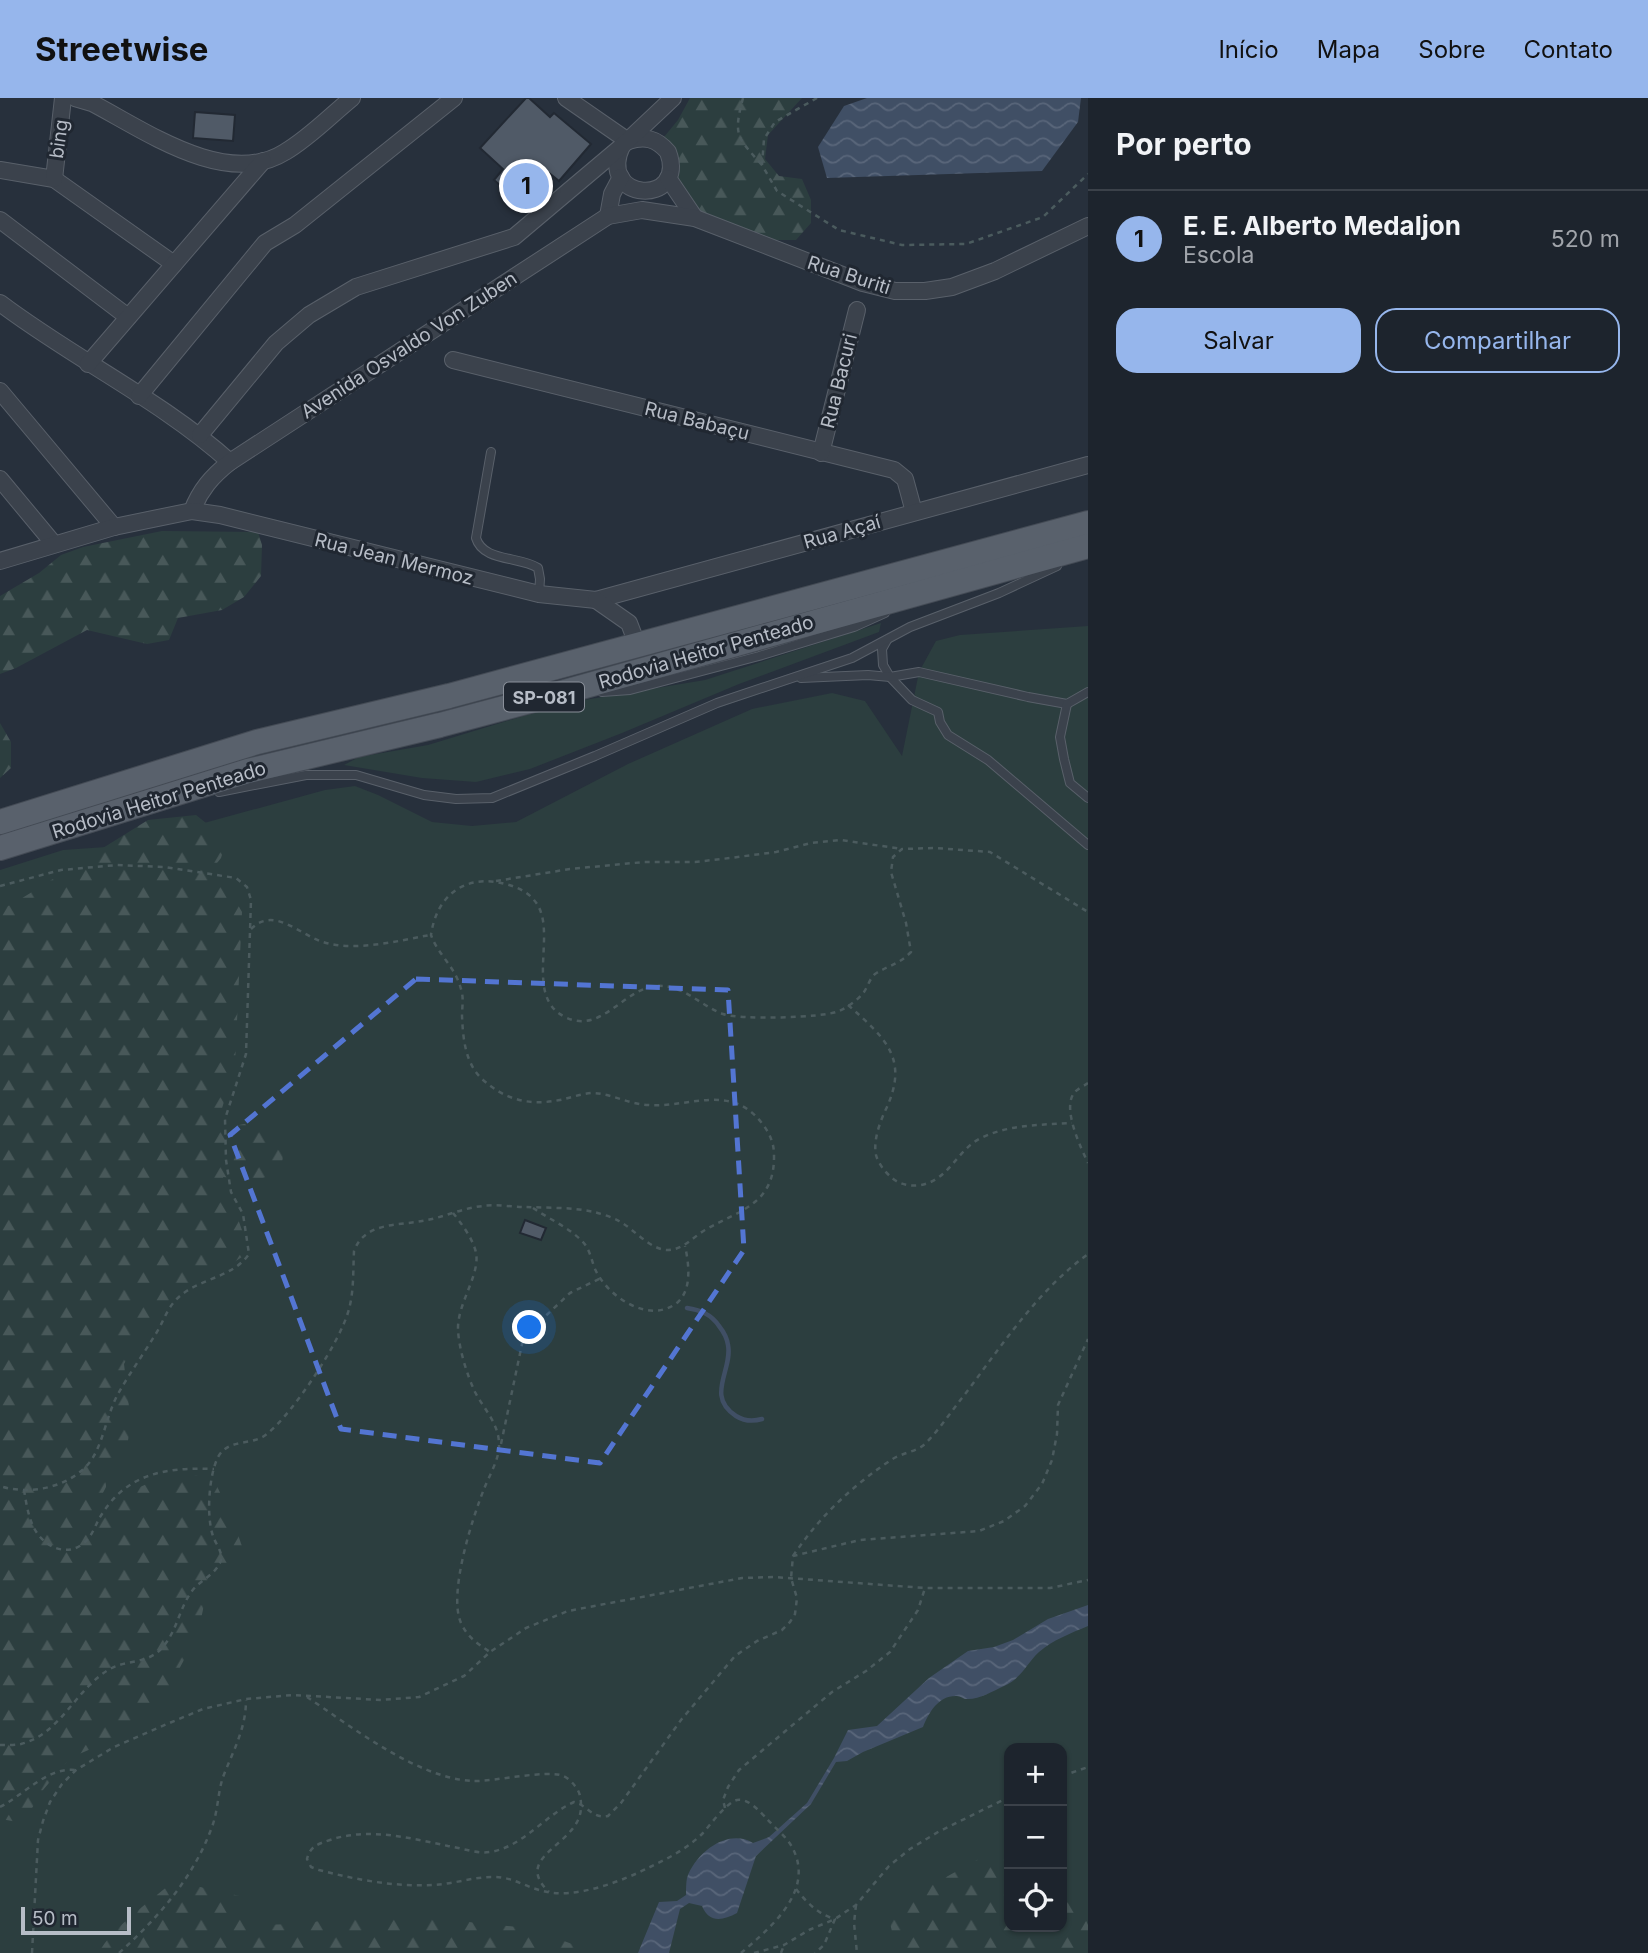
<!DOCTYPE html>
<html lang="pt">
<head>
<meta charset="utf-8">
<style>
	body { margin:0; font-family:Inter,sans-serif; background:#252c35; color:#f1f3f6 }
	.controls { position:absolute; right:21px; bottom:21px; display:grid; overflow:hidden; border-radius:14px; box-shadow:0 2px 5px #0004 }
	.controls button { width:63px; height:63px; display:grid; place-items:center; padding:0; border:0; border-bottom:2px solid #3b4149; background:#1d242d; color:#f1f3f6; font:35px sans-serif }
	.scale { position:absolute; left:21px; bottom:18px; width:110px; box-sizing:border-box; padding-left:7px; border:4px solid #b7bdc7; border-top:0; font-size:19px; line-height:24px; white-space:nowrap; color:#b7bdc7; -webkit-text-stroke:5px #202731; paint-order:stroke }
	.you { position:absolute; left:530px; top:1230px; width:24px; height:24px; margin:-18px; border:5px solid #fff; border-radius:50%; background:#1a73e8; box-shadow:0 0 0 10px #1a73e833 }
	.badge { display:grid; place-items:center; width:46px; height:46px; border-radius:50%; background:#96b6ec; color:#111; font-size:23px; font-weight:700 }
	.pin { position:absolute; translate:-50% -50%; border:4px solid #fff; box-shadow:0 2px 7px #0006 }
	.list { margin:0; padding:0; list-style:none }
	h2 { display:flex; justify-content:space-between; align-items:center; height:91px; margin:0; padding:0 28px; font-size:30px }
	h2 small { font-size:23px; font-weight:400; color:#a0a4aa }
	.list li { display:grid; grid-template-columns:46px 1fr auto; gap:21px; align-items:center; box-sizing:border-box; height:98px; padding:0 28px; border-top:2px solid #3b4149 }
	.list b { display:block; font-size:26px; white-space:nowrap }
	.list p { margin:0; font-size:23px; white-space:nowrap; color:#a0a4aa }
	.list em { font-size:23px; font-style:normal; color:#a0a4aa }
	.actions { display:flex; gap:14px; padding:21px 28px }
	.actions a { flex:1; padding:16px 0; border:2px solid #96b6ec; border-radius:21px; text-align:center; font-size:24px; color:#96b6ec }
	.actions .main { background:#96b6ec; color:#111 }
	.icon { flex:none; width:38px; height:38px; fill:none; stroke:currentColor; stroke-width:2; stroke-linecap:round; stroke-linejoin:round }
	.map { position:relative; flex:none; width:1088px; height:1855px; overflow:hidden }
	header { display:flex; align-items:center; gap:42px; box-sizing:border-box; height:98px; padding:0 35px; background:#96b6ec; color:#111 }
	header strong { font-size:33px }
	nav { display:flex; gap:38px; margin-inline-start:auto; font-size:24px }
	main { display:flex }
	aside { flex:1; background:#1d242d }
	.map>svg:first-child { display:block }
</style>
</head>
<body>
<header>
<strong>Streetwise</strong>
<nav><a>Início</a><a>Mapa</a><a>Sobre</a><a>Contato</a></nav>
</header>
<main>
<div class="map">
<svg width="1088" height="1855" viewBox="0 0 1088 1855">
	<defs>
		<pattern id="forest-firs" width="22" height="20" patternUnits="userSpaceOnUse" patternTransform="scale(1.75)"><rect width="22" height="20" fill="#2c3e3f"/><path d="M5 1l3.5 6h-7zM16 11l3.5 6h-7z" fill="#485859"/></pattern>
		<pattern id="water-waves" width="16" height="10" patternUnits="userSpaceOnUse" patternTransform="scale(1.75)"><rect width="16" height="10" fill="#404f65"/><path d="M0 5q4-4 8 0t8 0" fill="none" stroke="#59667a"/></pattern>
	</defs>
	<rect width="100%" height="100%" fill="#27303c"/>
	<!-- green -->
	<g fill="#2c3e3f" fill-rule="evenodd">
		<polygon points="881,525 879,534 739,586 622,635 530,671 476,684 422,680 344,667 359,659 428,647 566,605 705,582"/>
		<path d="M 1088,528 L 1088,1855 L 0,1855 L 0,772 L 63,752 L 120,748 L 325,692 L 355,688 L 378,697 L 432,724 L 472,728 L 516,724 L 628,666 L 752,611 L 832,595 L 865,603 L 902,658 L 919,574 L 936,543 L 960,537 ZM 1009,1650 L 1062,1650 L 1062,1829 L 1009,1829 Z"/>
	</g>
	<!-- forest -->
	<g fill="url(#forest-firs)">
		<polygon points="690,0 802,0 768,37 765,61 779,78 802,81 811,102 811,125 796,142 773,142 703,127 663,62 664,39 678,22"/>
		<polygon points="162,433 258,434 262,447 261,478 244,499 222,512 178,520 169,542 147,546 87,532 16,570 0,576 0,498 39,475 61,457 83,449"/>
		<polygon points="0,625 11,644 11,670 0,680"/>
		<path d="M 196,717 L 216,733 L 224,750 L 221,760 L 213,770 L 227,788 L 242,814 L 235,967 L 220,1017 L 220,1031 L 244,1026 L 260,1026 L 284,1047 C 283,1052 283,1060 282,1065 C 273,1087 241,1081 223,1079 L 243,1135 L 242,1159 L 214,1177 L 179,1193 L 151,1219 L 124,1266 L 131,1326 L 124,1364 L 106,1379 L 106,1389 L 87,1426 L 101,1424 L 119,1403 L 135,1391 L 159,1381 L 182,1374 L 214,1382 L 233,1422 L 246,1460 L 207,1492 L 198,1536 L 157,1612 L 130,1634 L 70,1660 L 43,1692 L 23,1725 L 1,1721 L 0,810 L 11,807 L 148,722 Z"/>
		<polygon points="1009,1744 1009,1829 1062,1829 1062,1776 1072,1792 1088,1827 1088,1855 897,1855 887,1812"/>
		<path d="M 174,1783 L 244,1799 L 249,1827 L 298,1826 L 381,1815 L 528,1830 L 597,1855 L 99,1855 C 109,1832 154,1800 174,1783 Z"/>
	</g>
	<!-- water -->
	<g fill="url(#water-waves)">
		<polygon points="867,0 1081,0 1078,24 1042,73 827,80 818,49 844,8"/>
		<path d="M 1088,1507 L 1088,1528 C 1071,1535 1053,1542 1039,1554 C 1026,1566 1022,1580 1004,1588 C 993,1593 980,1601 968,1601 C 961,1601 964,1599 957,1598 C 939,1597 929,1614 923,1629 L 863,1654 L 847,1663 L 836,1664 L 811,1706 L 756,1758 L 737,1815 C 722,1823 709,1825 702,1808 L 689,1805 L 680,1811 L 669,1855 L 638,1855 L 659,1804 L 677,1803 L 686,1797 C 686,1792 686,1785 687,1780 C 696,1754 728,1730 753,1745 L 769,1739 L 807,1705 L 834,1660 L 848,1632 L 877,1628 L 929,1580 L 968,1553 L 994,1549 L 1013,1542 L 1048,1521 Z"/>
	</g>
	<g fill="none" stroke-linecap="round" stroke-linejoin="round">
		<!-- stream -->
		<path stroke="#404f65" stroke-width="4.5" d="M 687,1210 C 700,1212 711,1216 719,1228 C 723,1233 727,1240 728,1247 C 733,1272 705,1298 736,1318 C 744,1323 752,1324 762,1321"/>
	</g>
	<!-- building -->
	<g fill="#505a67" stroke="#222933" stroke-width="2">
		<polygon points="526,0 529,0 550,19 554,15 591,46 559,83 544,71 517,102 494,82 503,71 480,50"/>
		<polygon points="195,14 235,17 233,43 193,40"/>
		<polygon points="525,1122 546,1130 541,1142 520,1135"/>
	</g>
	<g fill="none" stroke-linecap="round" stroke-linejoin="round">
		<!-- lane casing -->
		<g stroke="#59606a" stroke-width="10">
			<g id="lane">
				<path d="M 491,354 L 476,440 C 483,464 520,458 538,470 L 540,481 L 539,496"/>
				<polyline points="887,542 882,551 883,567 890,579 912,602 938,614 940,624 948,637 988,662 1088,747"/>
				<polyline points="801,580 868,577 890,579 919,574 1028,599 1067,606 1088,594"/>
				<polyline points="602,594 630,592 759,558 854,529 885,515"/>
				<polyline points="1067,606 1060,639 1064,661 1070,685 1088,700"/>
				<polyline points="219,694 306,677 356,677 424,697 456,701 492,700 595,658 717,605 852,560 910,529 999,495 1057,468"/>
			</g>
		</g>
		<!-- street casing -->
		<g stroke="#59606a" stroke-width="18">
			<g id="street">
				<path d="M 75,0 L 92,5 C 144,32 226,91 285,54 C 309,40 330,18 352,0"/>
				<polyline points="566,0 628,43"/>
				<path d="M 622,48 C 596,104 688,109 668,54 C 656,40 645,38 628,43"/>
				<polyline points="0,72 54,81 174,166"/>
				<polyline points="668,80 695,120"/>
				<polyline points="54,81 63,0"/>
				<polyline points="608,118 612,96 621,79"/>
				<polyline points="0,122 128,219"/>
				<path d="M 0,205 C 74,261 161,302 230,364"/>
				<polyline points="453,262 894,372 905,381 914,414"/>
				<polyline points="88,266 263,63"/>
				<polyline points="0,293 114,429"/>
				<polyline points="139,298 265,145 295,127 454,0"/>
				<polyline points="200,337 276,245 309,217 356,189 514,139 622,48 673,0"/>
				<polyline points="821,355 857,212"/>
				<polyline points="0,381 54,446"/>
				<path d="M 192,413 C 200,392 212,378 230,364 L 608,118 L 642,112 L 695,120 L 863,185 L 895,193 L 925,193 L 952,189 L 995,173 L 1088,128"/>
				<polyline points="0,463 114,429 192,413 220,417 539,496 596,502 1088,367"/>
				<polyline points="596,502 629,525 637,546"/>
			</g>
		</g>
		<!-- primary casing -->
		<g stroke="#444b55" stroke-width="26">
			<g id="primary">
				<polyline points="0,724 257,644 449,598 1088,425"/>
				<polyline points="0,750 248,673 440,627 564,594 1088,448"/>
			</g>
		</g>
		<!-- path -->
		<g stroke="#4b5b5e" stroke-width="2.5" stroke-dasharray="5 5" stroke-linecap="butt">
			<path d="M 743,0 C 733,38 737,39 762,67"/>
			<polyline points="817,0 775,24 764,41 762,67 777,93 839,132 902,147 966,146 1043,119 1088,76"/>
			<polyline points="496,783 570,771 644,764 695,764 730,760 776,754 811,745 841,742 902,751"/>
			<path d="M 0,788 L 61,772 L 117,767 L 164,769 L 236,780 L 247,789 L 251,802 L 246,956 L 225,1021 L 226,1062 L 231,1094 L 243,1116 L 249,1156 C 231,1182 194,1180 174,1204 C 166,1213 162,1227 155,1237 C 143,1257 129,1276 118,1296 C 107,1316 104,1342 92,1361 C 73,1389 30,1398 0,1388"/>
			<path d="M 251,831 C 274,808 298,836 323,844 C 356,854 397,843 430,837"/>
			<path d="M 848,907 C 884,939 910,960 886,1011 C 880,1024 873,1042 876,1057 C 878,1065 885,1074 891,1079 C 902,1090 923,1090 936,1081 C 954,1070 962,1048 983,1039 C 1012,1026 1042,1027 1072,1025"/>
			<path d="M 1088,985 C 1084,988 1077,991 1074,995 C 1062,1011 1081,1050 1088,1065"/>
			<path d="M 533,1110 C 549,1121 568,1129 582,1143 C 590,1151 591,1161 595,1171 C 608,1200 651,1227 678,1204 C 692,1191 689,1166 685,1148"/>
			<path d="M 453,1115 C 461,1125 471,1138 475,1151 C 483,1174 457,1204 458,1232 C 459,1251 467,1277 475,1294 C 484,1311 499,1326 499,1346 C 500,1360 489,1378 484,1391 C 472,1421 448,1496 461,1525 C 467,1539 478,1546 490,1554"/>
			<polyline points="501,1346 522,1246 536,1227 570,1195 601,1180"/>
			<path d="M 24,1392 C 26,1404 28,1417 33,1428 C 42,1448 67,1461 85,1444 C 92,1438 95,1428 99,1421 C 105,1410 116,1396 127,1389 C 152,1371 184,1370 214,1371"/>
			<path d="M 793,1458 C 819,1419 852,1388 891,1362 C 901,1355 916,1354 925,1346 C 939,1332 950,1315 962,1300 C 1001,1249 1036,1194 1088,1156"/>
			<path d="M 307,1599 C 352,1629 417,1680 472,1683 C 493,1684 548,1671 563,1678 C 568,1680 572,1684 575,1688 C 580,1694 581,1700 581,1708 C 582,1747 510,1757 549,1794"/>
			<path d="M 0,1647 C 7,1647 15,1647 21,1646 C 61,1636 76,1590 110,1571 C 126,1562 144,1566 159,1553 C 177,1536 178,1512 192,1493 C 200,1482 217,1476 221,1462 C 223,1454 215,1445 213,1438 C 206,1418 209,1377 218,1359 C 229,1339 253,1349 268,1335 C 293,1315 341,1243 349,1211 C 354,1193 353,1172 354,1153 C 365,1124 396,1128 422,1123 C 442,1120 462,1110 483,1108 C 496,1106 512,1109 525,1109 C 547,1110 572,1109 594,1114 C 602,1116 612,1119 619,1123 C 634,1131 650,1152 668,1152 C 683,1152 693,1139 705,1132 C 739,1112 775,1107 774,1057 C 774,1044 769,1034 761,1024 C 730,985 689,1010 648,1007 C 628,1006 610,995 591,995 C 580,996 570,1000 560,1002 C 529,1008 505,1002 482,981 C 465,965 463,940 462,918 C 462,909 464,900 461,891 C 455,868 438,857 431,837 C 436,801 460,779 496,784 C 509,786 525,791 534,802 C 560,831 522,898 565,919 C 601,937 623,891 656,888 C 683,886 699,907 723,916 C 739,922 824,920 839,913 C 847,910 859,901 864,894 C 868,888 870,880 875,876 C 889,867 898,867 911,854 L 906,825 L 891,774 L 893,759 L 902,751 L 935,750 L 990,754 L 1088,814"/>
			<polyline points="1062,1678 1088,1669"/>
			<path d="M 0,1709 C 25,1696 47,1669 76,1672"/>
			<polyline points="725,1710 723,1702 728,1689 739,1672 832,1594 866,1573 890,1554 918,1512 925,1490"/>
			<path d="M 796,1791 C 806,1804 819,1817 835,1821 L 824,1847 L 815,1855"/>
			<polyline points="856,1807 854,1825 857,1855"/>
			<polyline points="32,1855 38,1742 43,1723 50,1704 62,1686 76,1672 114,1649 167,1626 203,1611 246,1601 293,1597 381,1602 419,1599 464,1578 490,1554 526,1530 568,1513 742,1480 774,1479 925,1490 1050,1490 1088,1482"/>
			<path d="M 119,1855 C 159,1819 195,1778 213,1726 C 218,1711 218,1694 223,1679 C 233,1653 246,1631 246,1602"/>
			<path d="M 741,1855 C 770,1830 816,1793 792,1749 C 787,1739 775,1730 767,1721 C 760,1714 749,1700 737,1702 C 727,1704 710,1727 703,1735 C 688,1750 669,1760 650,1769 C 623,1783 573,1802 543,1793 C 525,1789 511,1778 492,1779 C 473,1779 453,1786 434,1787 C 395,1789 357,1782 319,1772 L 311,1769 L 307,1761 C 310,1748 318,1746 330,1742 C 368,1729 410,1740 448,1748 C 462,1750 476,1756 490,1754 C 523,1749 545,1717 574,1704 C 587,1707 592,1721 608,1718 L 621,1705 L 681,1622 L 735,1558 L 757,1543 L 782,1532 L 790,1524 L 795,1516 L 797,1500 L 791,1480 L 793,1458 L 860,1442 L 979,1433 L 1004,1423 L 1025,1408 L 1042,1386 L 1052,1362 L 1057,1336 L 1058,1307 L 1088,1241"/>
			<polyline points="754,1855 784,1847 809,1832 835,1821 856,1807 889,1768 910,1751 938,1734 1009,1699"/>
			<polyline points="781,1855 784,1847"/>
		</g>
		<!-- lane -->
		<use href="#lane" stroke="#3b424c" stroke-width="8"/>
		<!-- street -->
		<use href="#street" stroke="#3b424c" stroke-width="16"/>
		<!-- primary -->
		<use href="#primary" stroke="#59616c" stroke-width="24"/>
	</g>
	<!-- marked area -->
	<path fill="none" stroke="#5375d2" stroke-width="5" stroke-dasharray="14 9" stroke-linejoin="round" d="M 416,881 L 728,892 L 744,1152 L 600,1365 L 341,1331 L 230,1037 Z"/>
	<g text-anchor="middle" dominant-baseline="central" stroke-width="6" stroke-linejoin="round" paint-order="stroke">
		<!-- shield labels -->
		<rect fill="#202731" stroke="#8a909a" stroke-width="2" x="504" y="584.5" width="80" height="29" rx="5"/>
		<g font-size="18" font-weight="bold" fill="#b7bdc7">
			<text x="544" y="599">SP-081</text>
		</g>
		<!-- street labels -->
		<g font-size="19" fill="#b7bdc7" stroke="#202731">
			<text transform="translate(59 41) rotate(-82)">bing</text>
			<text transform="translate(849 177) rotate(18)">Rua Buriti</text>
			<text transform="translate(409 247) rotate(-33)">Avenida Osvaldo Von Zuben</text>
			<text transform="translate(839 283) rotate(-76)">Rua Bacuri</text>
			<text transform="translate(697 323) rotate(14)">Rua Babaçu</text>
			<text transform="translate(842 434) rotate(-16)">Rua Açaí</text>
			<text transform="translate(394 461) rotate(14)">Rua Jean Mermoz</text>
			<text transform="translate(706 554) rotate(-16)">Rodovia Heitor Penteado</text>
			<text transform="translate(159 702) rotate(-17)">Rodovia Heitor Penteado</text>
		</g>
	</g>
</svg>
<div class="controls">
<button>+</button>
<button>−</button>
<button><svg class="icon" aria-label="locate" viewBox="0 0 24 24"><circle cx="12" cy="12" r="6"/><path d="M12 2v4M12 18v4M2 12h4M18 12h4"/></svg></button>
</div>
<div class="scale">50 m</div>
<div class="you"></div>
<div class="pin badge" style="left:526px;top:88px">1</div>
</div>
<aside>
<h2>Por perto<small></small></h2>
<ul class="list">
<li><span class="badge">1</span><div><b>E. E. Alberto Medaljon</b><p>Escola</p></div><em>520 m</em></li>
</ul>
<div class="actions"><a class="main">Salvar</a><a>Compartilhar</a></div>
</aside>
</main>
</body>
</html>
